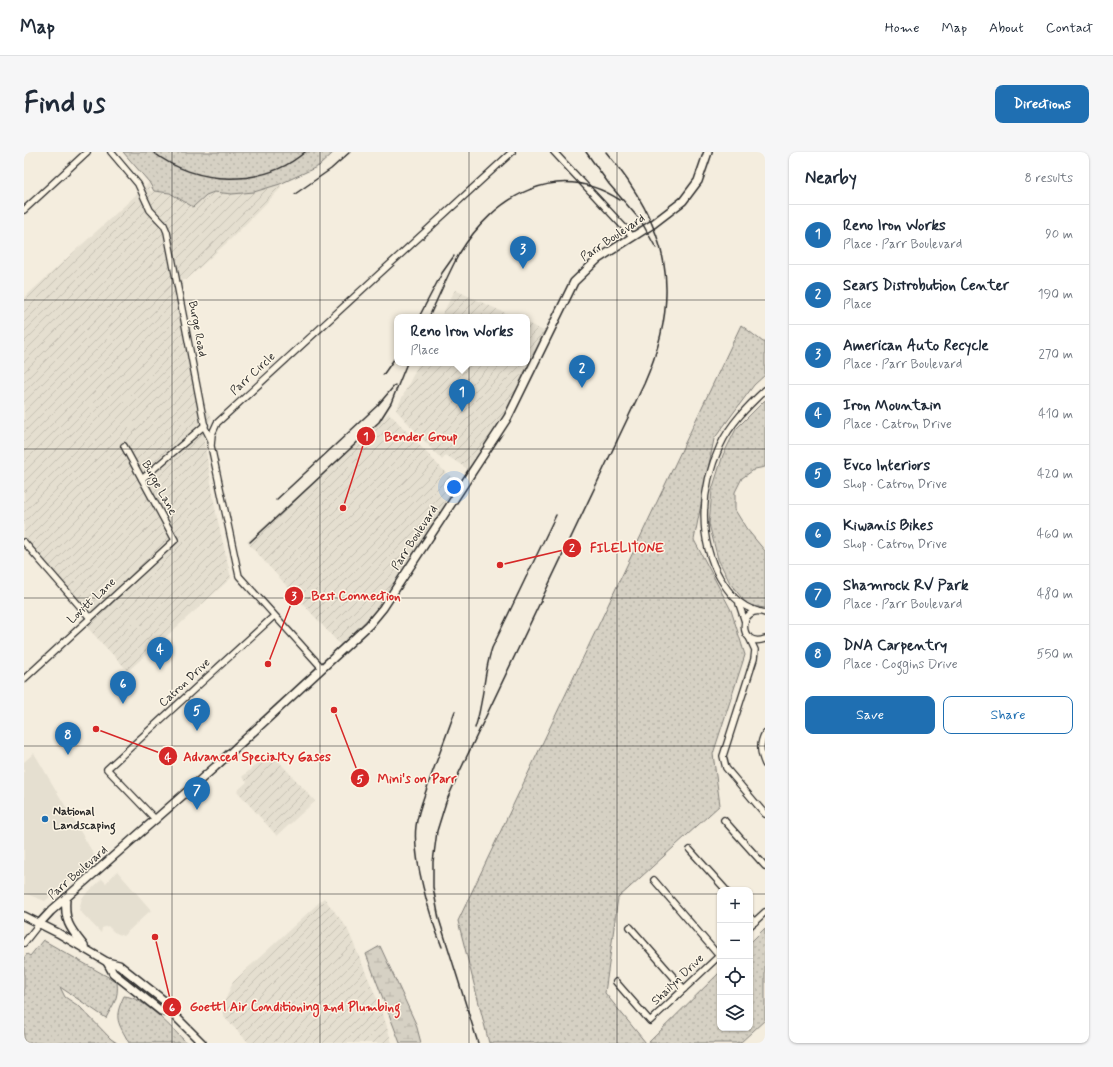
<!DOCTYPE html>
<html lang="en">
<head>
<meta charset="utf-8">
<style>
	body { margin:0; font-family:Mynerve,sans-serif; background:#f6f6f7; color:#1f2937 }
	.controls { position:absolute; right:12px; bottom:12px; display:grid; overflow:hidden; border-radius:8px; box-shadow:0 1px 3px #0004 }
	.controls button { width:36px; height:36px; display:grid; place-items:center; padding:0; border:0; border-bottom:1px solid #e0e1e3; background:#fff; color:#1f2937; font:20px sans-serif }
	.you { position:absolute; left:430px; top:335px; width:14px; height:14px; margin:-10px; border:3px solid #fff; border-radius:50%; background:#1a73e8; box-shadow:0 0 0 6px #1a73e833 }
	.badge { display:grid; place-items:center; width:26px; height:26px; border-radius:50%; background:#1f6fb2; color:#fff; font-size:13px; font-weight:700 }
	.pin { position:absolute; translate:-50% -33px; filter:drop-shadow(0 1px 2px #0008) }
	.pin::after { content:''; position:absolute; top:21px; width:14px; height:12px; background:inherit; clip-path:polygon(0 0,100% 0,50% 100%) }
	.popup { position:absolute; left:370px; top:162px; width:136px; height:52px; box-sizing:border-box; display:grid; place-content:center; border-radius:8px; background:#fff; filter:drop-shadow(0 1px 3px #0005); font-size:13px; white-space:nowrap; color:#747a83 }
	.popup b { font-size:15px; color:#1f2937 }
	.popup::after { content:''; position:absolute; left:50%; top:100%; margin-left:-8px; border:8px solid transparent; border-top-color:#fff }
	.list { margin:0; padding:0; list-style:none }
	h2 { display:flex; justify-content:space-between; align-items:center; height:52px; margin:0; padding:0 16px; font-size:17px }
	h2 small { font-size:13px; font-weight:400; color:#747a83 }
	.list li { display:grid; grid-template-columns:26px 1fr auto; gap:12px; align-items:center; box-sizing:border-box; height:60px; padding:0 16px; border-top:1px solid #e0e1e3 }
	.list b { display:block; font-size:15px; white-space:nowrap }
	.list p { margin:0; font-size:13px; white-space:nowrap; color:#747a83 }
	.list em { font-size:13px; font-style:normal; color:#747a83 }
	.actions { display:flex; gap:8px; padding:12px 16px }
	.actions a { flex:1; padding:9px 0; border:1px solid #1f6fb2; border-radius:8px; text-align:center; font-size:14px; color:#1f6fb2 }
	.actions .main { background:#1f6fb2; color:#fff }
	.icon { flex:none; width:22px; height:22px; fill:none; stroke:currentColor; stroke-width:2; stroke-linecap:round; stroke-linejoin:round }
	.map { position:relative; flex:none; width:741px; height:891px; overflow:hidden; border-radius:8px }
	header { display:flex; align-items:center; gap:24px; box-sizing:border-box; height:56px; padding:0 20px; background:#fff; border-bottom:1px solid #e0e1e3 }
	header strong { font-size:19px }
	nav { display:flex; gap:22px; margin-inline-start:auto; font-size:14px }
	.intro { display:flex; align-items:center; justify-content:space-between; box-sizing:border-box; height:96px; padding:0 24px }
	h1 { margin:0; font-size:28px }
	.button { padding:10px 18px; border-radius:8px; background:#1f6fb2; color:#fff; font-size:14px; font-weight:700 }
	main { display:flex; gap:24px; padding:0 24px }
	aside { flex:1; background:#fff; border-radius:8px; box-shadow:0 1px 3px #0004 }
	.map>svg:first-child { display:block }
</style>
</head>
<body>
<header>
<strong>Map</strong>
<nav><a>Home</a><a>Map</a><a>About</a><a>Contact</a></nav>
</header>
<div class="intro"><h1>Find us</h1><a class="button">Directions</a></div>
<main>
<div class="map">
<svg width="741" height="891" viewBox="0 0 741 891">
	<defs>
		<pattern id="industrial-furrows" width="10" height="10" patternUnits="userSpaceOnUse"><rect width="10" height="10" fill="#e5dfd0"/><path d="M-1 1l2-2M0 10L10 0M9 11l2-2" fill="none" stroke="#c5c0b3"/></pattern>
		<pattern id="grass-dots" width="8" height="8" patternUnits="userSpaceOnUse"><rect width="8" height="8" fill="#d6d1c4"/><path d="M2 2h.1M6 6h.1" fill="none" stroke="#b8b4a9" stroke-width="1.8" stroke-linecap="round"/></pattern>
		<pattern id="wetland-marsh" width="20" height="14" patternUnits="userSpaceOnUse"><rect width="20" height="14" fill="#d6d1c4"/><path d="M1 5h8M5 5V1M11 12h8M15 12V8" fill="none" stroke="#b8b4a9"/></pattern>
	</defs>
	<rect width="100%" height="100%" fill="#f4edde"/>
	<filter id="ink" filterUnits="userSpaceOnUse"><feTurbulence type="fractalNoise" baseFrequency=".025" numOctaves="2"/><feDisplacementMap in="SourceGraphic" scale="8" xChannelSelector="R" yChannelSelector="G"/><feConvolveMatrix kernelMatrix="1 2 1 2 8 2 1 2 1" color-interpolation-filters="sRGB"/></filter>
	<g filter="url(#ink)">
		<!-- built -->
		<g fill="#e5dfd0">
			<polygon points="10,601 72,706 21,749 0,741 0,610"/>
			<polygon points="93,719 127,758 99,784 90,780 84,774 78,776 77,781 55,758 58,746 78,727 82,731"/>
		</g>
		<!-- industrial -->
		<g fill="url(#industrial-furrows)">
			<polygon points="125,31 126,39 146,41 168,55 182,43 190,40 230,40 256,32 257,36 209,85 162,128 158,128 161,162 178,253 188,265 181,276 180,288 192,361 207,426 104,519 60,472 66,466 0,390 0,146"/>
			<polygon points="431,138 490,165 417,165"/>
			<polygon points="503,171 524,181 491,251 448,320 422,303 418,308 372,258 395,211 503,211"/>
			<polygon points="365,261 417,316 439,334 359,456 319,496 223,390"/>
			<polygon points="246,600 291,649 253,684 213,639 223,630 218,625"/>
			<polygon points="300,746 323,776 358,859 368,891 225,891 199,864 199,853 209,830"/>
		</g>
		<!-- grass -->
		<g fill="url(#grass-dots)" stroke="#807e78">
			<polygon points="99,0 310,0 295,14 256,32 230,40 208,42 190,40 182,43 169,55 146,41 130,39 125,30"/>
			<polygon points="717,173 739,190 741,190 741,223 730,233 690,287 670,388 707,458 721,503 689,602 696,653 594,746 581,841 622,891 465,891 434,769"/>
			<polygon points="741,248 741,315 731,317 718,326 711,340 711,358 722,376 741,399 741,456 727,454 721,450 706,431 694,407 685,372 688,338 699,303 712,277"/>
			<polygon points="741,776 741,868 716,891 624,891 696,820 696,876 726,876 726,791"/>
			<path d="M 19,788 L 93,830 C 95,847 89,852 82,866 L 36,835 L 41,845 L 56,855 L 87,887 L 93,891 L 0,891 L 0,806 L 3,802 L 6,804 Z"/>
			<path d="M 100,844 C 120,845 148,877 163,891 L 105,891 C 94,870 89,867 100,844 Z"/>
		</g>
		<!-- wetland -->
		<polygon fill="url(#wetland-marsh)" stroke="#807e78" points="356,794 392,872 397,891 376,891 342,802"/>
		<g fill="none" stroke-linecap="round" stroke-linejoin="round">
			<!-- minor casing -->
			<g stroke="#2b2b2b" stroke-width="8">
				<g id="minor">
					<polyline points="87,0 114,32 126,58 140,73 143,80 181,276 187,288"/>
					<polyline points="530,0 609,85"/>
					<polyline points="0,58 63,0"/>
					<polyline points="118,327 181,273"/>
					<polyline points="0,390 66,466"/>
					<polyline points="715,452 721,470"/>
					<path d="M 733,459 C 715,454 705,441 696,426 C 673,386 677,335 696,294 C 706,272 724,254 741,238"/>
					<path d="M 741,461 C 714,451 713,497 741,487"/>
					<polyline points="725,485 731,498 730,507 699,604 702,616 741,662"/>
					<polyline points="298,516 215,424 187,294 188,282 193,271 488,0"/>
					<polyline points="0,527 151,388 100,294"/>
					<path d="M 741,581 C 735,592 736,601 741,612"/>
					<polyline points="132,668 83,617 250,464"/>
					<polyline points="700,668 741,714"/>
					<polyline points="666,698 702,738"/>
					<polyline points="630,728 695,804"/>
					<polyline points="726,765 731,770"/>
					<polyline points="726,774 741,760"/>
					<polyline points="606,775 660,837"/>
					<polyline points="0,791 15,772"/>
					<polyline points="592,830 626,869 696,803"/>
				</g>
			</g>
			<!-- major casing -->
			<g stroke="#2b2b2b" stroke-width="10">
				<g id="major">
					<path d="M 42,746 C 40,770 46,776 60,794"/>
					<polyline points="0,764 34,781 83,810 95,813 143,851 148,861 178,891"/>
					<polyline points="15,772 27,759 191,615 345,473 359,456 484,265 550,130 574,107 629,72 659,49 674,29 684,0"/>
					<polyline points="83,810 89,821 137,859 148,861"/>
				</g>
			</g>
			<!-- minor -->
			<use href="#minor" stroke="#fcf5e5" stroke-width="5.5"/>
			<!-- major -->
			<use href="#major" stroke="#fcf5e5" stroke-width="7"/>
			<!-- rail -->
			<g stroke="#2b2b2b" stroke-width="1.5">
				<path d="M 129,0 C 172,34 239,36 281,0"/>
				<polyline points="562,0 585,32 617,69 632,96"/>
				<polyline points="271,42 307,17 326,0"/>
				<polyline points="395,165 418,121 430,104"/>
				<path d="M 405,165 C 415,144 424,122 435,102 C 470,44 533,7 596,48"/>
				<polyline points="359,223 373,203"/>
				<polyline points="252,348 354,253 371,233"/>
				<polyline points="226,390 355,270 367,251 383,211"/>
				<path d="M 451,576 C 460,550 459,522 468,496 L 532,363"/>
				<path d="M 418,795 C 406,765 388,705 392,674 C 394,658 401,643 406,627 C 414,605 423,582 431,559"/>
				<path d="M 454,891 L 415,767 L 409,735 L 409,710 L 413,679 L 422,650 L 434,623 L 620,232 C 660,141 645,75 582,0"/>
			</g>
		</g>
	</g>
	<!-- grid -->
	<path fill="none" stroke="#2b2b2b" stroke-width="1" stroke-opacity="0.55" d="M 148,0 L 148,891M 296,0 L 296,891M 445,0 L 445,891M 593,0 L 593,891M 0,148 L 741,148M 0,297 L 741,297M 0,446 L 741,446M 0,594 L 741,594M 0,742 L 696,742M 726,742 L 741,742"/>
	<!-- markers -->
	<circle fill="#1f6fb2" stroke="#fcf5e5" stroke-width="1.5" cx="21" cy="667" r="4"/>
	<g text-anchor="middle" dominant-baseline="central" stroke-width="3" stroke-linejoin="round" paint-order="stroke">
		<!-- street labels -->
		<g font-size="12" fill="#2b2b2b" stroke="#fcf5e5">
			<text transform="translate(589 86) rotate(-34)">Parr Boulevard</text>
			<text transform="translate(173 177) rotate(79)">Burge Road</text>
			<text transform="translate(229 222) rotate(-43)">Parr Circle</text>
			<text transform="translate(135 336) rotate(61)">Burge Lane</text>
			<text transform="translate(391 386) rotate(-57)">Parr Boulevard</text>
			<text transform="translate(68 449) rotate(-43)">Lovitt Lane</text>
			<text transform="translate(161 531) rotate(-43)">Catron Drive</text>
			<text transform="translate(54 721) rotate(-41)">Parr Boulevard</text>
			<text transform="translate(654 828) rotate(-44)">Shailyn Drive</text>
		</g>
		<!-- poi labels -->
		<g font-size="12" font-weight="bold" fill="#2b2b2b" stroke="#fcf5e5" text-anchor="start">
			<text x="29" y="660">National<tspan x="29" dy="14">Landscaping</tspan></text>
		</g>
	</g>
	<!-- callouts -->
	<path fill="none" stroke="#d62828" stroke-width="1.5" d="M319 356L342 284M476 413L548 396M244 512L270 444M72 577L144 604M310 558L336 626M131 785L148 855"/>
	<g fill="#d62828" stroke="#fcf5e5" stroke-width="1.5">
		<circle cx="319" cy="356" r="4"/>
		<circle cx="476" cy="413" r="4"/>
		<circle cx="244" cy="512" r="4"/>
		<circle cx="72" cy="577" r="4"/>
		<circle cx="310" cy="558" r="4"/>
		<circle cx="131" cy="785" r="4"/>
		<circle cx="342" cy="284" r="10"/>
		<circle cx="548" cy="396" r="10"/>
		<circle cx="270" cy="444" r="10"/>
		<circle cx="144" cy="604" r="10"/>
		<circle cx="336" cy="626" r="10"/>
		<circle cx="148" cy="855" r="10"/>
	</g>
	<g font-size="12" text-anchor="middle" font-weight="bold" fill="#fff">
		<text x="342" y="288">1</text>
		<text x="548" y="400">2</text>
		<text x="270" y="448">3</text>
		<text x="144" y="609">4</text>
		<text x="336" y="631">5</text>
		<text x="148" y="859">6</text>
	</g>
	<g font-size="13" text-anchor="middle" font-weight="bold" fill="#d62828" stroke="#fcf5e5" stroke-width="3" stroke-linejoin="round" paint-order="stroke">
		<text x="397" y="289">Bender Group</text>
		<text x="603" y="400">FILELITONE</text>
		<text x="332" y="448">Best Connection</text>
		<text x="233" y="609">Advanced Specialty Gases</text>
		<text x="393" y="631">Mini's on Parr</text>
		<text x="271" y="859">Goettl Air Conditioning and Plumbing</text>
	</g>
</svg>
<div class="controls">
<button>+</button>
<button>−</button>
<button><svg class="icon" aria-label="locate" viewBox="0 0 24 24"><circle cx="12" cy="12" r="6"/><path d="M12 2v4M12 18v4M2 12h4M18 12h4"/></svg></button>
<button><svg class="icon" aria-label="layers" viewBox="0 0 24 24"><path d="M12 4l9 5-9 5-9-5zM3 14l9 5 9-5"/></svg></button>
</div>
<div class="you"></div>
<div class="pin badge" style="left:438px;top:260px">1</div>
<div class="popup"><b>Reno Iron Works</b>Place</div>
<div class="pin badge" style="left:558px;top:236px">2</div>
<div class="pin badge" style="left:499px;top:117px">3</div>
<div class="pin badge" style="left:136px;top:518px">4</div>
<div class="pin badge" style="left:173px;top:579px">5</div>
<div class="pin badge" style="left:99px;top:552px">6</div>
<div class="pin badge" style="left:173px;top:658px">7</div>
<div class="pin badge" style="left:44px;top:603px">8</div>
</div>
<aside>
<h2>Nearby<small>8 results</small></h2>
<ul class="list">
<li><span class="badge">1</span><div><b>Reno Iron Works</b><p>Place · Parr Boulevard</p></div><em>90 m</em></li>
<li><span class="badge">2</span><div><b>Sears Distrobution Center</b><p>Place</p></div><em>190 m</em></li>
<li><span class="badge">3</span><div><b>American Auto Recycle</b><p>Place · Parr Boulevard</p></div><em>270 m</em></li>
<li><span class="badge">4</span><div><b>Iron Mountain</b><p>Place · Catron Drive</p></div><em>410 m</em></li>
<li><span class="badge">5</span><div><b>Evco Interiors</b><p>Shop · Catron Drive</p></div><em>420 m</em></li>
<li><span class="badge">6</span><div><b>Kiwanis Bikes</b><p>Shop · Catron Drive</p></div><em>460 m</em></li>
<li><span class="badge">7</span><div><b>Shamrock RV Park</b><p>Place · Parr Boulevard</p></div><em>480 m</em></li>
<li><span class="badge">8</span><div><b>DNA Carpentry</b><p>Place · Coggins Drive</p></div><em>550 m</em></li>
</ul>
<div class="actions"><a class="main">Save</a><a>Share</a></div>
</aside>
</main>
</body>
</html>
